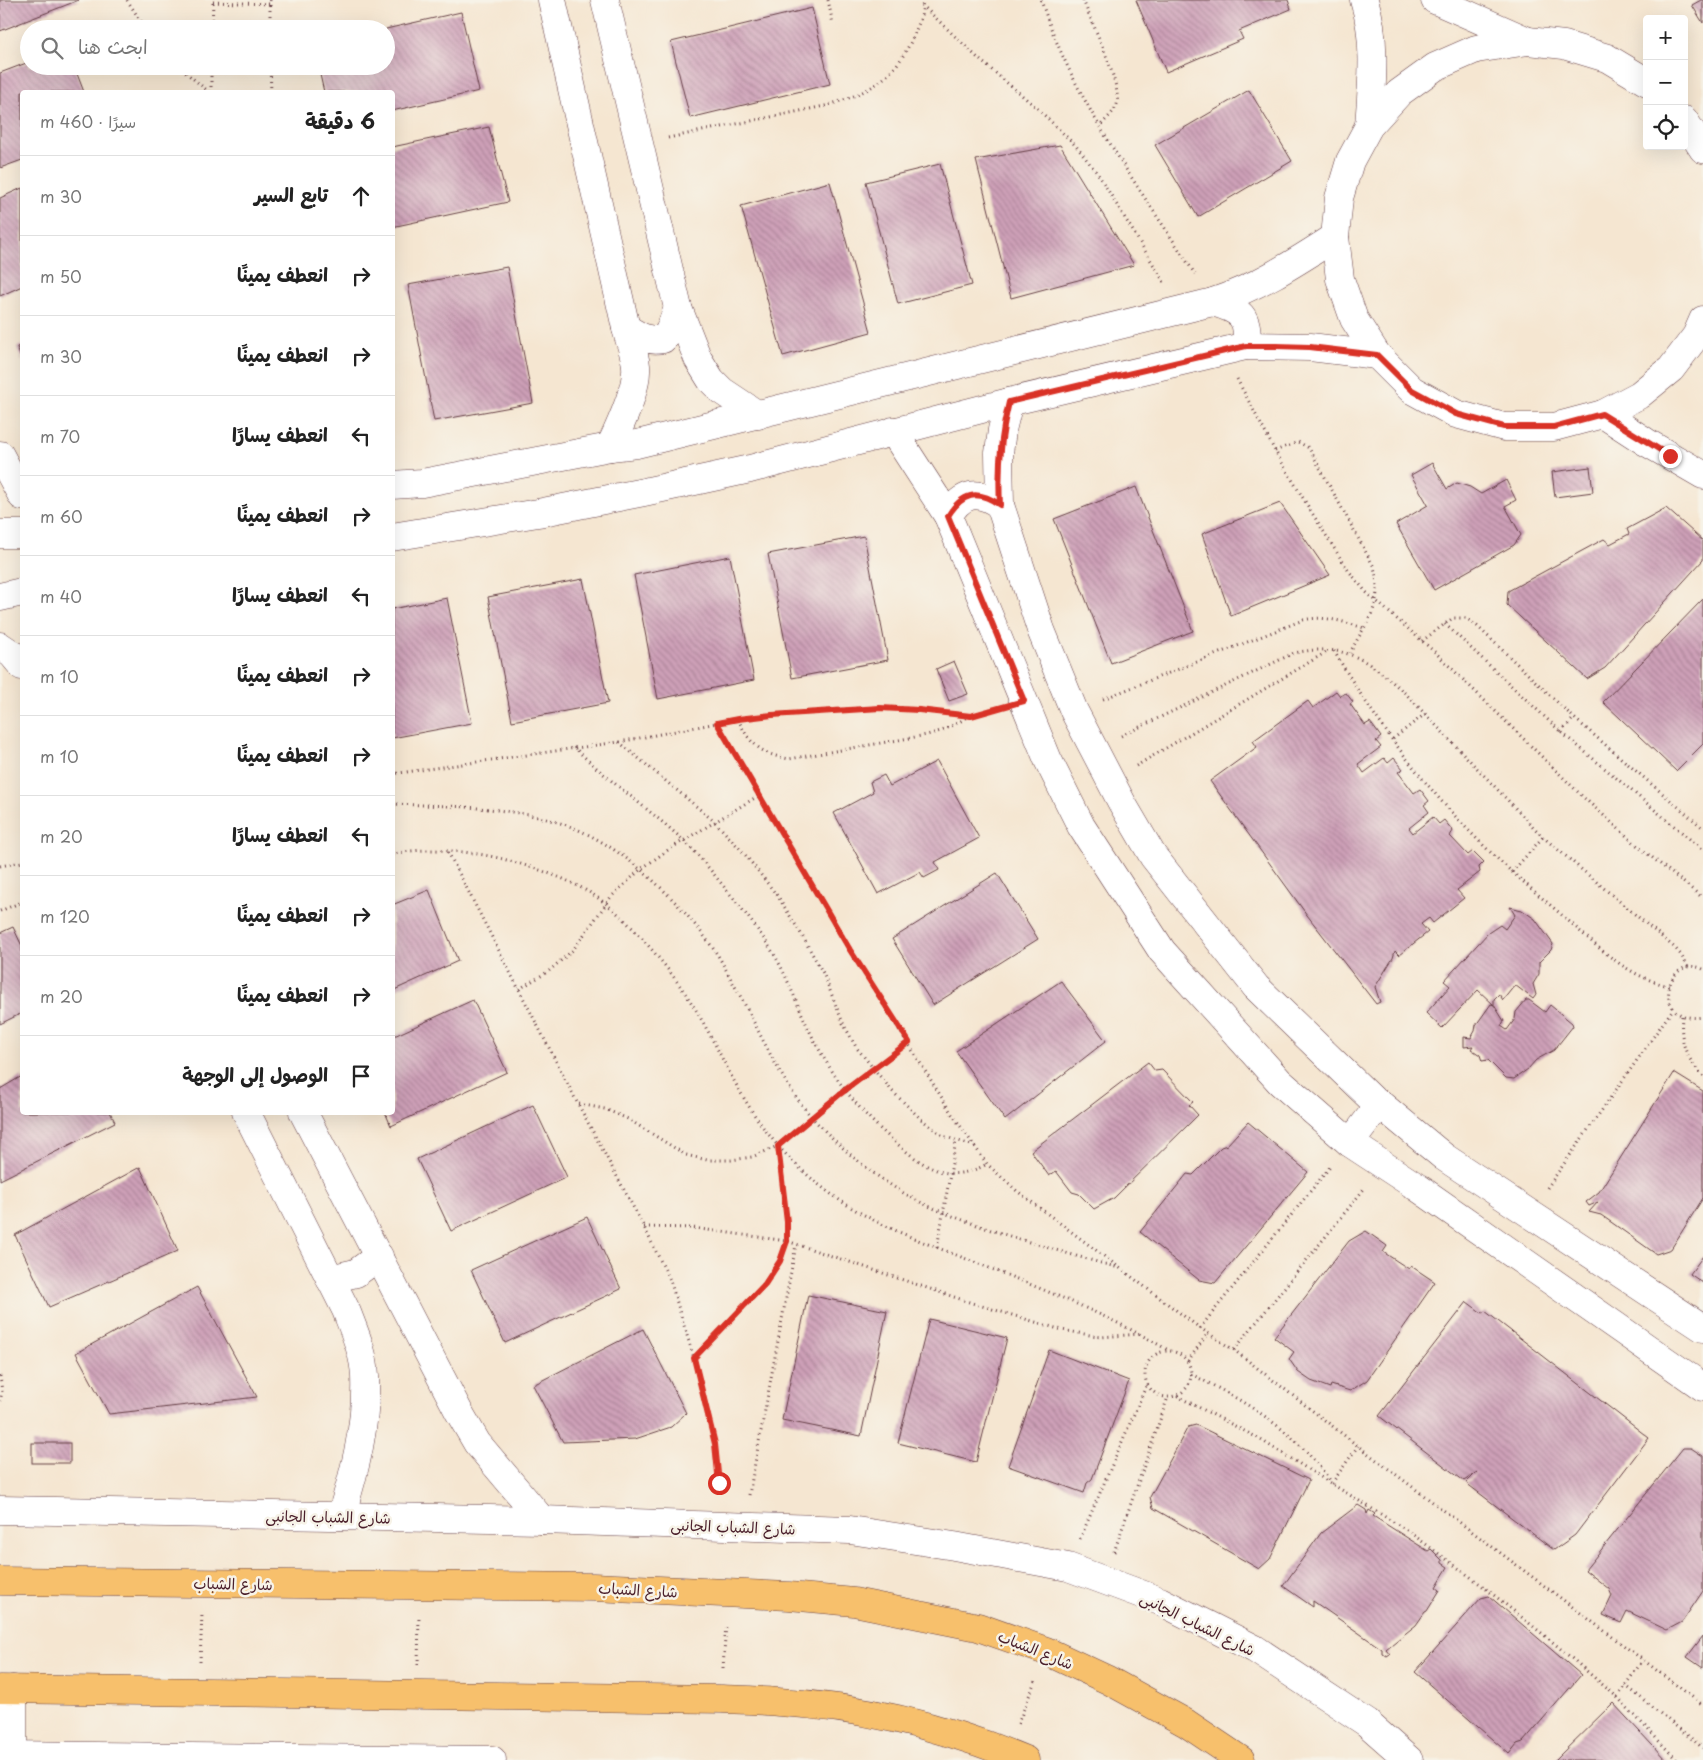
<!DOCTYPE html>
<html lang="ar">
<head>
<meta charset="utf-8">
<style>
	body { margin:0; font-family:"Playpen Sans","Playpen Sans Arabic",sans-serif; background:#f2f2f2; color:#222; direction:rtl }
	.controls { position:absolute; right:15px; top:15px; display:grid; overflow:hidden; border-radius:5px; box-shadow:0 5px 20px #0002 }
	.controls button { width:45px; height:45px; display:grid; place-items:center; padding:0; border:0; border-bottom:1px solid #e0e0e0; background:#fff; color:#222; font:25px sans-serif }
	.stop { position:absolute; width:15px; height:15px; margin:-11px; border:4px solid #d93025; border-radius:50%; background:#fff }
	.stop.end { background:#d93025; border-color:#fff; box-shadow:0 1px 5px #0008 }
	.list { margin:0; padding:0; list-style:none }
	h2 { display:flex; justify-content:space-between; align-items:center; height:65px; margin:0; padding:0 20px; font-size:21px }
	h2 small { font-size:16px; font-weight:400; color:#767676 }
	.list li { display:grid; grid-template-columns:32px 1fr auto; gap:15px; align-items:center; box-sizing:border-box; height:80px; padding:0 20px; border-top:1px solid #e0e0e0 }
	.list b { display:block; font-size:19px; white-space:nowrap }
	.list em { font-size:16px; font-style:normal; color:#767676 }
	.icon { flex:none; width:28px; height:28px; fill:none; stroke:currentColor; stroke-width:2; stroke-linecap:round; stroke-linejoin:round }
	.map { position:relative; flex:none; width:1703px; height:1760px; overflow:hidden; direction:ltr }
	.search { position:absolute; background:#fff; box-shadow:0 5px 20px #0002; left:20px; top:20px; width:375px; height:55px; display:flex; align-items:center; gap:12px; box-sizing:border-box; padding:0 18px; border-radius:28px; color:#767676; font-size:19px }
	.panel { position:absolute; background:#fff; box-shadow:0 5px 20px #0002; left:20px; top:90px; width:375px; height:1025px; border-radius:5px; direction:rtl }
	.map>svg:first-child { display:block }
</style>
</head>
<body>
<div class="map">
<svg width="1703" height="1760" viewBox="0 0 1703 1760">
	<defs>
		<pattern id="building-back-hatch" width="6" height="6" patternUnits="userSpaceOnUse" patternTransform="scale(1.25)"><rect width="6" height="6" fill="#cea0b8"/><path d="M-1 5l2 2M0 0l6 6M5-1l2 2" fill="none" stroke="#a98296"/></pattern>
	</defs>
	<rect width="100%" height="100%" fill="#f7f3e8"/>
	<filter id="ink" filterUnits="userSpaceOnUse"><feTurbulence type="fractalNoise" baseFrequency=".02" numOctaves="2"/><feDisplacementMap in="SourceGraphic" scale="10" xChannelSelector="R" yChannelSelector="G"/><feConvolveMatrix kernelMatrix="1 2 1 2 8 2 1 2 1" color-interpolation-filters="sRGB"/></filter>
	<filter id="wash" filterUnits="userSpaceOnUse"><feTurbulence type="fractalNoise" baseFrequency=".0096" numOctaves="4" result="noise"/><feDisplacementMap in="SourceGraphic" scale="20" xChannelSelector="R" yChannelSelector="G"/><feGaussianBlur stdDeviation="1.12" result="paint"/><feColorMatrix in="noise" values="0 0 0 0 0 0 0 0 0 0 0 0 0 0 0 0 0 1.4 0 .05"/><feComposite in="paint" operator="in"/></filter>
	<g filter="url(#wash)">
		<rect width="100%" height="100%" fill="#f5e6d1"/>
		<g id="blocks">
			<!-- building -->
			<g fill="url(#building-back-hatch)">
				<polygon points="0,0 79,0 0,31"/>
				<polygon points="1136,0 1288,0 1291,9 1239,31 1243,39 1166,72"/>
				<polygon points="1701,0 1703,0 1703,23 1692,5"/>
				<polygon points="812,8 830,84 690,118 671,42"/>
				<polygon points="461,12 479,91 392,111 392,92 324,92 318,66 386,66 386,29"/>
				<polygon points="29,62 29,66 74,66 84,92 22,92 22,160 0,168 0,73"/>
				<polygon points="1249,90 1292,161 1198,217 1155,145"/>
				<polygon points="489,127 508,202 392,227 392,147"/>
				<polygon points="1060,145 1134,265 1011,298 976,160"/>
				<polygon points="940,164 972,285 898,304 866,182"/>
				<polygon points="830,182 871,332 783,356 741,206"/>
				<polygon points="22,188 22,286 0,296 0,198"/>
				<polygon points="507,267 533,403 434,421 408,285"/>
				<polygon points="22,345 22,362 17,347"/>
				<polygon points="1432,463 1447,489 1457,483 1470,487 1481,494 1506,480 1516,500 1505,506 1521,535 1514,545 1434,590 1396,524 1428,505 1411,475"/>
				<polygon points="1590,467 1593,492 1555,497 1552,472"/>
				<polygon points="1136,487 1193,631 1111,663 1054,519"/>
				<polygon points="1280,503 1330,575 1231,616 1202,534"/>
				<polygon points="1666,508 1703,541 1703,560 1605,668 1587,679 1507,605 1508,591 1604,539 1610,544 1629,534 1627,529"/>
				<polygon points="864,536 888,660 792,678 768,554"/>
				<polygon points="730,556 754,680 658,699 634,575"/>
				<polygon points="583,579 608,703 512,721 488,597"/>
				<polygon points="447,598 472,723 392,738 392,609"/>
				<polygon points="1703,599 1703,744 1676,771 1603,702"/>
				<polygon points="954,661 968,694 949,701 936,669"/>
				<polygon points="1336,691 1340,696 1346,693 1353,702 1350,704 1365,725 1370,722 1381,737 1376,741 1381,747 1358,764 1364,773 1384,758 1388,763 1394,758 1403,769 1398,772 1414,793 1420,789 1429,801 1424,805 1429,812 1409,828 1413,833 1433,817 1439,824 1444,820 1453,831 1450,836 1468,855 1473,851 1484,862 1479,867 1480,872 1457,890 1464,898 1433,923 1429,918 1421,924 1428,932 1399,955 1395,951 1393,958 1375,987 1380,1002 1376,1004 1307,915 1210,781 1257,747 1253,741 1308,701 1313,708"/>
				<polygon points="937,761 979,838 935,862 939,870 924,878 920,872 878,894 834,813 873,792 870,782 884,775 890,786"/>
				<polygon points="997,873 1038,939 933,1005 892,939"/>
				<polygon points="429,890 458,961 392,991 392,905"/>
				<polygon points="1510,907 1522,910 1535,919 1553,944 1551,950 1539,962 1539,974 1533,984 1536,995 1533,999 1515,985 1503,1000 1499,994 1494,999 1494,1005 1504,1021 1501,1026 1507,1030 1515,1019 1516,1012 1526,1000 1529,1000 1545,1012 1550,1005 1572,1023 1573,1026 1554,1050 1536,1060 1528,1069 1514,1079 1506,1078 1488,1060 1482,1061 1480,1055 1471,1049 1473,1046 1464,1047 1464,1037 1471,1038 1475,1031 1476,1025 1491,1004 1494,1005 1478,990 1442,1028 1426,1013 1450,986 1444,981 1488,933 1500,925 1505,929 1515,915"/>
				<polygon points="13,927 22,946 22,1013 0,1024 0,933"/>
				<polygon points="1061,981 1106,1041 1005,1120 956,1051"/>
				<polygon points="473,1000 507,1072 391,1126 385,1112 392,1112 392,1037"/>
				<polygon points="1148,1062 1155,1071 1162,1070 1193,1102 1189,1105 1198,1115 1114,1198 1094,1209 1079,1194 1072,1192 1056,1171 1049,1176 1031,1151"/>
				<polygon points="1674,1073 1703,1091 1703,1198 1671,1249 1656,1254 1601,1215 1589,1212 1598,1202 1589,1206 1586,1202 1599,1192"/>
				<polygon points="22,1076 22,1112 110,1112 115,1122 0,1180 0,1089"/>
				<polygon points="533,1105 567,1177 451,1231 417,1159"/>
				<polygon points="1248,1122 1308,1172 1215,1283 1199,1280 1140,1232 1187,1174 1193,1175 1221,1147 1227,1145"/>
				<polygon points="140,1167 178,1251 49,1307 15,1235"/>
				<polygon points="587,1217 621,1289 505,1343 471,1270"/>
				<polygon points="1366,1231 1387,1246 1383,1252 1409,1269 1411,1266 1435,1282 1367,1380 1350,1391 1331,1385 1330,1388 1311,1381 1298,1372 1289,1359 1294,1352 1274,1337 1349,1241"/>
				<polygon points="1703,1256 1703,1283 1690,1274"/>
				<polygon points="197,1287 257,1397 109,1414 76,1353"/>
				<polygon points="808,1295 887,1311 861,1436 782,1420"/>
				<polygon points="1467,1302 1482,1313 1485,1311 1649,1438 1575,1535 1554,1550 1466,1483 1477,1472 1464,1481 1379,1416"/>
				<polygon points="929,1319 1007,1338 976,1462 898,1443"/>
				<polygon points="643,1329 686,1413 671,1427 635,1439 563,1442 533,1385"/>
				<polygon points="1049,1350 1129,1381 1092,1479 1087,1483 1084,1493 1008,1466"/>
				<polygon points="1196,1425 1309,1480 1270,1559 1259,1569 1153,1508 1150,1497 1188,1427"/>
				<rect x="32" y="1443" width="38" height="20"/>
				<polygon points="1683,1448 1691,1448 1703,1456 1703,1591 1682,1622 1667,1630 1627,1611 1621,1623 1603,1615 1612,1596 1609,1589 1585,1570"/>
				<polygon points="1358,1505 1366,1510 1367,1514 1369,1510 1375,1514 1373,1516 1428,1551 1431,1549 1442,1560 1442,1563 1448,1567 1436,1587 1440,1590 1427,1611 1425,1612 1416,1625 1386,1649 1390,1654 1387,1656 1382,1653 1382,1649 1313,1601 1313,1607 1283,1586 1321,1533"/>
				<polygon points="1489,1596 1581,1675 1523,1742 1517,1744 1509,1754 1415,1672 1481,1598"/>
				<polygon points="1703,1636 1703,1668 1687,1657"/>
				<polygon points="1613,1703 1666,1760 1555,1760"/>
			</g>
		</g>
	</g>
	<g filter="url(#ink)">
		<use href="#blocks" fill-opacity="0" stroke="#643d44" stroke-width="1"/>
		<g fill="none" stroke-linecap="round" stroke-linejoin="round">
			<!-- minor casing -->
			<g stroke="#643d44" stroke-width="29">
				<g id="minor">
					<path d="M 552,0 L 626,328 C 629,340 635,354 636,366 C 638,388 620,426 610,447"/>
					<polyline points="605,0 678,308 698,359 711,380 722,391 758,415"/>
					<path d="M 1364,0 C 1377,40 1372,85 1369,126"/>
					<polyline points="1435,0 1528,41"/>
					<polyline points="1647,82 1607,58 1564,45 1528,41 1476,49 1435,67 1399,93 1369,126 1350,161 1339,198 1335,237 1340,279 1354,319 1377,355 1412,390 1456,414 1504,427 1554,427 1603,414 1639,395 1671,369 1696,336 1703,320"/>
					<polyline points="1684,120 1703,149"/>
					<path d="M 1213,302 C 1240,310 1250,316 1246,346"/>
					<path d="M 626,328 C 639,336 648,342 663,339 L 669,332 L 678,308"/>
					<polyline points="1009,402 1002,430 999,453 1000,505 1041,630 1074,711 1122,803 1153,856 1256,987 1375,1102 1380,1104 1444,1157 1703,1328"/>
					<polyline points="1603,414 1646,442 1703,475"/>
					<polyline points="893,431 948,516 1048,760 1081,826 1162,951 1280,1082 1350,1143 1417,1187 1703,1387"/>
					<polyline points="0,455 22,496"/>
					<path d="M 392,485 L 422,483 L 610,447 L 637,444 L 1213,302 C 1258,287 1296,262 1335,237"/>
					<path d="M 948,516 C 962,493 977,489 1000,505"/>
					<polyline points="0,534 22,534"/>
					<polyline points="392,537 538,513 644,492 750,469 1009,402 1246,346 1310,347 1377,355"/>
					<polyline points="0,597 22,592"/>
					<polyline points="0,646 12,654 22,666"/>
					<path d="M 246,1112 L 346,1310 C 354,1331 364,1353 365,1376 C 367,1424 355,1471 341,1516"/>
					<polyline points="303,1112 459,1412 477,1443 542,1520"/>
					<polyline points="1350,1143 1380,1104"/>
					<polyline points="330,1279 356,1273 379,1256"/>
					<polyline points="0,1510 542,1520 850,1530 954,1546 1068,1567 1160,1601 1255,1649 1367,1723 1409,1760"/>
					<polyline points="0,1755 492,1760"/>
					<polyline points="13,1760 13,1689"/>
				</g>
			</g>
			<!-- major casing -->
			<g stroke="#643d44" stroke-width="29">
				<g id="major">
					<polyline points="0,1581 593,1587 789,1596 854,1602 978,1627 1046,1651 1108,1680 1186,1723 1241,1760"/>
					<path d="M 0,1689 L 722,1699 C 741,1700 760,1700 779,1702 C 863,1707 948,1728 1025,1760"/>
				</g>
			</g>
			<!-- path -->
			<g stroke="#643d44" stroke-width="3" stroke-dasharray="1 4" stroke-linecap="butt">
				<polyline points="127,0 146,29"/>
				<polyline points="270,0 270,29"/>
				<polyline points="828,0 833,24"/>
				<path d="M 1041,0 C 1073,100 1139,187 1195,274"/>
				<path d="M 1083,0 C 1091,21 1122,85 1117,104 C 1114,113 1106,119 1100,126"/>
				<polyline points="213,2 270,4"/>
				<polyline points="922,5 980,60 1037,108 1076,146 1098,174 1164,282"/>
				<polyline points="212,29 213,2"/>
				<polyline points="178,66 209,92"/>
				<polyline points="270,66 271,92"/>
				<polyline points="211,92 211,66"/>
				<path d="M 668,138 L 825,106 C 868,93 894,80 913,37 C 918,25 924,14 922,0"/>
				<polyline points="1237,379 1275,451 1312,513 1348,570 1366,592 1437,654 1583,797 1639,847 1703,898"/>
				<path d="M 1275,451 L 1298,442 L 1309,448 L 1374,567 C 1384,608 1367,619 1350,653"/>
				<polyline points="1445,624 1561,732 1703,850"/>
				<polyline points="1422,641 1453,618 1466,618 1477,626 1574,718 1703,828"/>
				<path d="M 1334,651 C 1374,719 1422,784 1478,840 C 1505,867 1534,891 1563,916 C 1595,944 1625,976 1669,986"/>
				<path d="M 1103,699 L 1303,620 C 1326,615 1343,622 1364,628"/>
				<path d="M 738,719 C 750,745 761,754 789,759 L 927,735 L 944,730 L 970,716"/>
				<polyline points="717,723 738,719 772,715 854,709 899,708 971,716 994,709"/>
				<polyline points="1561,732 1574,718"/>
				<path d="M 1121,736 L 1294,653 C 1347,642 1369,661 1406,694 L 1543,837 L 1675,948 L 1681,955 L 1688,967"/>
				<polyline points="1393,739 1425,714"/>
				<polyline points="619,742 715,822 743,852 779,898 800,932 823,973 843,1023 856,1047 892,1091 921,1119 943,1136 974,1146"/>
				<path d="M 574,747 C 608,781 648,808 683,840 C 702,858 718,880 735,900 C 751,921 768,942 780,965 C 792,989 801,1014 813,1038 C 836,1083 863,1116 902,1148 C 930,1171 952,1183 987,1164"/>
				<polyline points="1136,766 1328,651"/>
				<polyline points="392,774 619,742 717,723 850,950 952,1114 987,1164 1017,1191 1200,1328 1234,1350 1358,1446 1703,1705"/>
				<path d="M 392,804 C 447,806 504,806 557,822 C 619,840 681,901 717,954 C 724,965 730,978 737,990 C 764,1039 783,1090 824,1130 C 849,1155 876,1177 907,1195 C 933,1210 963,1220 991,1230 C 1034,1244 1076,1256 1119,1268"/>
				<polyline points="448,852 578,1104 644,1227 670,1280 694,1358 715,1444 719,1483 719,1495"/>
				<path d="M 392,855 C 420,845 475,852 503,859 C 539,869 575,880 605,903 C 633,924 672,972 691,1002 C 715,1040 732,1083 758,1120 C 779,1151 810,1180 841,1201 C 880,1227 926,1243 969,1260 C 1037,1287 1105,1313 1168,1350"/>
				<polyline points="0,866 22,862"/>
				<polyline points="1512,872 1543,837"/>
				<polyline points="0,911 22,902"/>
				<path d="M 1703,969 C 1666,952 1649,1025 1703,1017"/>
				<polyline points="519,989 549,971 573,950 611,897 641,869 668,850 758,796"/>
				<path d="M 1682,1016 C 1680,1043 1685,1056 1703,1076"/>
				<polyline points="579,1104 605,1109 628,1119 686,1155 707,1160 731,1160 752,1157 778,1146 840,1094 909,1042"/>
				<polyline points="1547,1188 1673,1009"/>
				<polyline points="644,1227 693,1228 787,1241 972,1303 1062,1330 1101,1337 1140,1334"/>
				<polyline points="937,1248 956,1141"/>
				<polyline points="1200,1328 1330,1167"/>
				<polyline points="1234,1350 1364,1189"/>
				<circle cx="1168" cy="1374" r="23"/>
				<polyline points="694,1358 765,1284 780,1261 787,1241 787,1222 778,1146"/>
				<polyline points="1188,1361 1208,1333"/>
				<path d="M 1191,1374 C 1248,1403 1294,1429 1332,1483 L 1358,1446"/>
				<polyline points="0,1376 2,1392 0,1401"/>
				<polyline points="1177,1396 1256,1437 1408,1531 1480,1584 1549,1639 1617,1697 1677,1760"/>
				<polyline points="749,1495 796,1245"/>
				<polyline points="1080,1539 1147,1384"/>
				<polyline points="1114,1552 1168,1397"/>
				<polyline points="200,1662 202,1614"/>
				<polyline points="418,1665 419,1616"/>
				<polyline points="723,1668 726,1624"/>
				<polyline points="1625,1685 1703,1748"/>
				<polyline points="1617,1697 1643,1660"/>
				<polyline points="1018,1724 1035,1681"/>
			</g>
			<!-- minor -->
			<use href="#minor" stroke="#fff" stroke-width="28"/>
			<!-- major -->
			<use href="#major" stroke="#f7c06c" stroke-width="28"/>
		</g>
	</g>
	<g fill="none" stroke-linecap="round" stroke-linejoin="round" filter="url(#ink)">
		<!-- route -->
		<path stroke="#d93025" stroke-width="6" d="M 719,1483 L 715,1444 L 694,1358 L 765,1284 L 780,1261 L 787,1241 L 787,1222 L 778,1146 L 840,1094 L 909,1042 L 850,950 L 717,723 L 738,719 L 772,715 L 880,708 L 919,710 L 971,716 L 1024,701 L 948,516 C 962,493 977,489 1000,505 C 998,469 1000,437 1009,402 L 1246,346 L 1276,346 L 1310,347 L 1377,355 L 1412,390 L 1456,414 L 1504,427 L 1554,427 L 1602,414 L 1670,456"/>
	</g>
	<g text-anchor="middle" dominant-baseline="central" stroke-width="5" stroke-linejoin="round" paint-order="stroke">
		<!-- street labels -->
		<g font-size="15" fill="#4a1f2b" stroke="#f7f3e8">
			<text transform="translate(328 1516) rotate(1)">شارع الشباب الجانبى</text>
			<text transform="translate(733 1526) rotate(2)">شارع الشباب الجانبى</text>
			<text transform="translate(233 1583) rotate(1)">شارع الشباب</text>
			<text transform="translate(638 1589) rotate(3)">شارع الشباب</text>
			<text transform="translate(1198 1623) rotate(26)">شارع الشباب الجانبى</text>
			<text transform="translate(1036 1649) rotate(22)">شارع الشباب</text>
		</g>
	</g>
</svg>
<div class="controls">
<button>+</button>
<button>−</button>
<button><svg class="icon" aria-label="locate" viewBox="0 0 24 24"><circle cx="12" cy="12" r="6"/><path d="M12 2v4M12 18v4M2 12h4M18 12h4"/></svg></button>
</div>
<div class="stop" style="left:719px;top:1483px"></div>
<div class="stop end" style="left:1670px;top:456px"></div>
<div class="search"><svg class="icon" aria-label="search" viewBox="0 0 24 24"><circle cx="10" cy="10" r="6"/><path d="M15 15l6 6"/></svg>ابحث هنا</div>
<section class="panel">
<h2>6 دقيقة<small>سيرًا · 460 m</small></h2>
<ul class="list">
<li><svg class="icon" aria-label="ahead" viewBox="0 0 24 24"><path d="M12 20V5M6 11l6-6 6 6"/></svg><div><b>تابع السير</b></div><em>30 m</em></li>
<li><svg class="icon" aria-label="right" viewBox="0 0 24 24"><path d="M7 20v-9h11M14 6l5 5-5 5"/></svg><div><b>انعطف يمينًا</b></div><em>50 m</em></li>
<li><svg class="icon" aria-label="right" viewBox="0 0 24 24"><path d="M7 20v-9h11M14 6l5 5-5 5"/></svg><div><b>انعطف يمينًا</b></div><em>30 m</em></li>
<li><svg class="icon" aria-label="left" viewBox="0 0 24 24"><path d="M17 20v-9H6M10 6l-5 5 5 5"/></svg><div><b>انعطف يسارًا</b></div><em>70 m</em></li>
<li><svg class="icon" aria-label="right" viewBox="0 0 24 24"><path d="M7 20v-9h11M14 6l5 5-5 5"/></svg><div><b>انعطف يمينًا</b></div><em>60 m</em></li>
<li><svg class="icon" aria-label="left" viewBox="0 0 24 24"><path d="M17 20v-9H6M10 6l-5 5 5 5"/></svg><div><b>انعطف يسارًا</b></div><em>40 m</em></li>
<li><svg class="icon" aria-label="right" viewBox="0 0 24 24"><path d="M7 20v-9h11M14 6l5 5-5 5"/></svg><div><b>انعطف يمينًا</b></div><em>10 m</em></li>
<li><svg class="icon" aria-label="right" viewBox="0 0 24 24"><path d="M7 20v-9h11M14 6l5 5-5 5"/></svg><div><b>انعطف يمينًا</b></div><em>10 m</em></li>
<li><svg class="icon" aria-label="left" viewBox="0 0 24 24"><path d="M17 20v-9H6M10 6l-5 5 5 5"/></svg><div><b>انعطف يسارًا</b></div><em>20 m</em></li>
<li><svg class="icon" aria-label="right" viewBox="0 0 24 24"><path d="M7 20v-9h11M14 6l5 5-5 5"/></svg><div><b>انعطف يمينًا</b></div><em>120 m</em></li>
<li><svg class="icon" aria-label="right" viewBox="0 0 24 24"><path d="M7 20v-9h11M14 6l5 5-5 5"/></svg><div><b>انعطف يمينًا</b></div><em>20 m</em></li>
<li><svg class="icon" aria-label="arrive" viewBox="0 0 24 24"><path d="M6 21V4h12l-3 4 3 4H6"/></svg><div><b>الوصول إلى الوجهة</b></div></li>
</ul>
</section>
</div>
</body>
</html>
